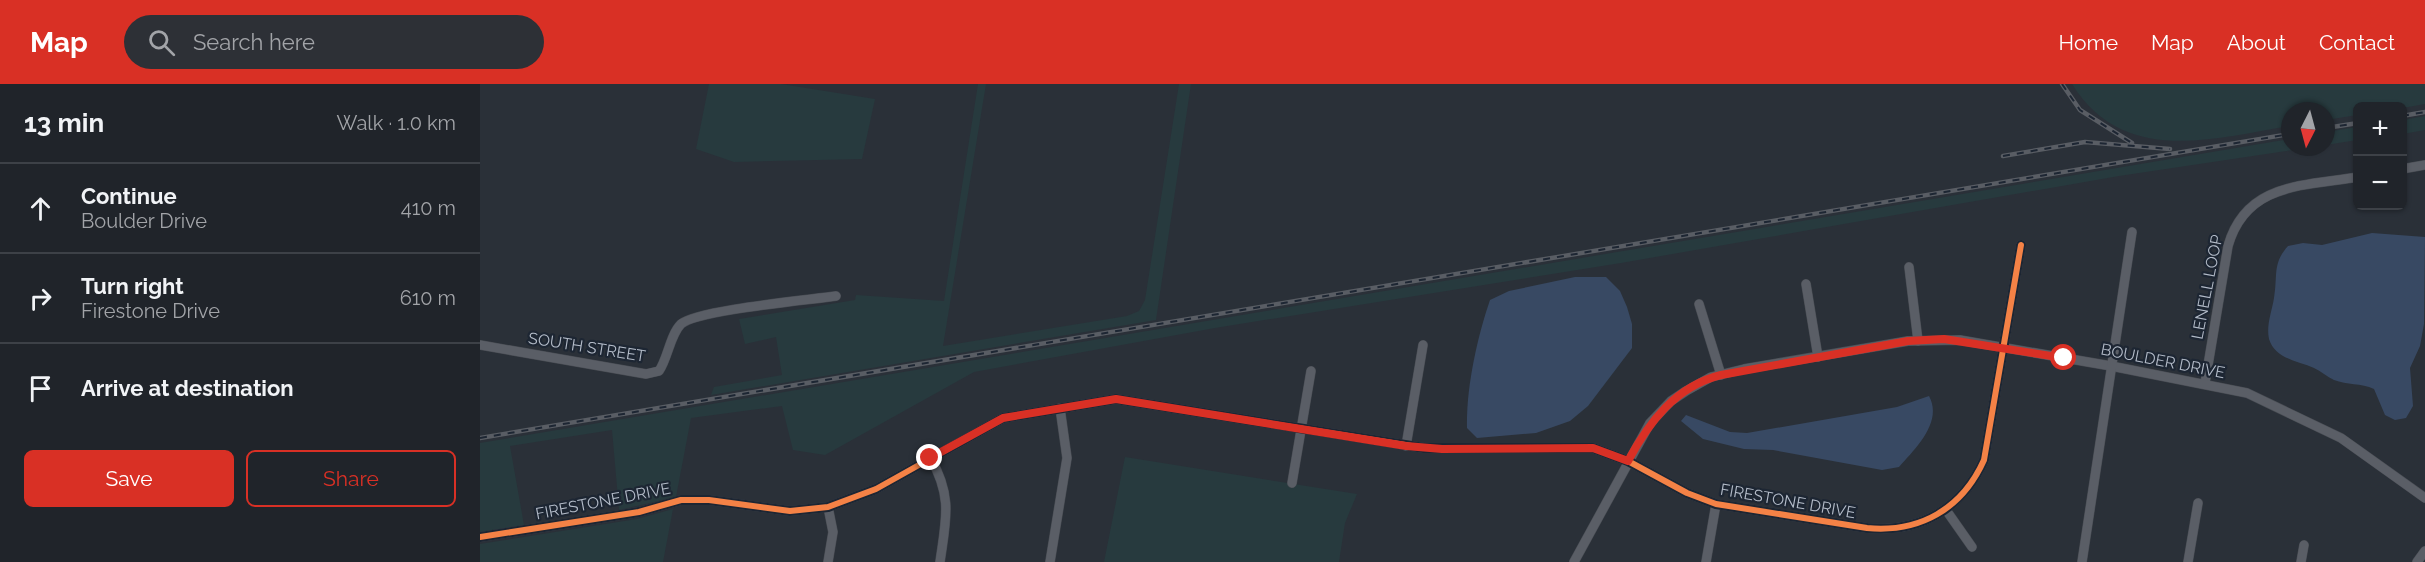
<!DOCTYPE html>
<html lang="en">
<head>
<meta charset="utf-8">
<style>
	body { margin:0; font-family:Raleway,sans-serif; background:#2d3036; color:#f1f3f6 }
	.controls { position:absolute; right:18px; top:18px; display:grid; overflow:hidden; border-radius:9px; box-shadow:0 2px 4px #0004 }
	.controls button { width:54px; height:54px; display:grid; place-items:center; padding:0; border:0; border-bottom:2px solid #3d4147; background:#20242a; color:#f1f3f6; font:30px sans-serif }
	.compass { position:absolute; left:1801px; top:18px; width:54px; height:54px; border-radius:50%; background:#20242a; box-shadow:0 2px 4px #0004; rotate:186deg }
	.stop { position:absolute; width:18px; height:18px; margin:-14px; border:4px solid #d93025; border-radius:50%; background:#fff }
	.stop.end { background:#d93025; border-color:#fff; box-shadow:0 2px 6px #0008 }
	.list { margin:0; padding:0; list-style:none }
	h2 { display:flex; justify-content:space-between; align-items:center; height:78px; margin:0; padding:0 24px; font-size:26px }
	h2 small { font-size:20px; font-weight:400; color:#a2a4a8 }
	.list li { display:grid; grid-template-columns:39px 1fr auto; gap:18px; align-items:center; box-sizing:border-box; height:90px; padding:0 24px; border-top:2px solid #3d4147 }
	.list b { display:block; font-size:22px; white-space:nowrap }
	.list p { margin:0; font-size:20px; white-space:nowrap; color:#a2a4a8 }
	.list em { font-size:20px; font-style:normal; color:#a2a4a8 }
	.actions { display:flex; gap:12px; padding:18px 24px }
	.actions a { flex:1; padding:14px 0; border:2px solid #d93025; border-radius:9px; text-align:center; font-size:21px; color:#d93025 }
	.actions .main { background:#d93025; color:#fff }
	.icon { flex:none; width:33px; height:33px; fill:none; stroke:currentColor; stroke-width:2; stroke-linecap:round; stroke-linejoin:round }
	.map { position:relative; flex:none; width:1945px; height:478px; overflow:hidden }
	header { display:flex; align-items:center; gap:36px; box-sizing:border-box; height:84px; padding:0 30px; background:#d93025; color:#fff }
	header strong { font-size:28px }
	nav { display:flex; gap:33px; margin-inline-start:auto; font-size:21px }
	.search { width:420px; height:54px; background:#2d3036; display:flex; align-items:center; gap:15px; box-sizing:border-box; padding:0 21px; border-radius:33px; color:#a2a4a8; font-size:22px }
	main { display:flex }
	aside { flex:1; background:#20242a }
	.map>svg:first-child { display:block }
</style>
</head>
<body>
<header>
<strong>Map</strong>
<div class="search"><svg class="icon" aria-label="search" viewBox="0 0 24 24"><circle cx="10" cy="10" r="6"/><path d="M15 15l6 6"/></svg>Search here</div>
<nav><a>Home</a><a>Map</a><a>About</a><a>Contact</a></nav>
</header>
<main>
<aside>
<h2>13 min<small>Walk · 1.0 km</small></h2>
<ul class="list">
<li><svg class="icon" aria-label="ahead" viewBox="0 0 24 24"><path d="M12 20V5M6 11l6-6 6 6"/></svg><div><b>Continue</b><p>Boulder Drive</p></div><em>410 m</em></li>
<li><svg class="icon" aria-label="right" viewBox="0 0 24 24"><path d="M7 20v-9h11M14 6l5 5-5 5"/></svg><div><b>Turn right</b><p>Firestone Drive</p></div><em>610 m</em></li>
<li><svg class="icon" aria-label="arrive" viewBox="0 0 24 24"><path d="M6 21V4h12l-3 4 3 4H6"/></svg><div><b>Arrive at destination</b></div></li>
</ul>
<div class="actions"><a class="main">Save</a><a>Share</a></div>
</aside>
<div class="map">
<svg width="1945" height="478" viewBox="0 0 1945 478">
	<rect width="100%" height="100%" fill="#2a3038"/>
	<!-- green -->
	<g fill="#273a3e">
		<polygon points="229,0 301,0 395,15 382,75 254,78 216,65"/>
		<polygon points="498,0 506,0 463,262 647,232 659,227 665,216 699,0 711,0 676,236 231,311 234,303 302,291 296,253 265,260 259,235 375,216 376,211 464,217"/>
		<path d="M 1592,0 L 1945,0 L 1945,20 L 1923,24 L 1878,22 L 1877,31 L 1846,36 L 1846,27 L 1810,27 L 1810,42 C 1732,55 1643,82 1592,0 Z"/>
		<polygon points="1945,32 1945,46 1923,50 1923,36"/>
		<polygon points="1877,43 1877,56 1846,61 1846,48"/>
		<polygon points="1810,55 1810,63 1833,63 1639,92 1141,179 735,244 494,288 345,371 313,366 302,322 211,334 196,413 139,426 132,346 30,362 44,441 0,448 0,359"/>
		<polygon points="645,373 877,410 865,439 859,478 624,478"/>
		<polygon points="193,425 183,478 0,478 0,460 157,435"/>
	</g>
	<!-- water -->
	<g fill="#384963">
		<path d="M 1892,149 L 1945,153 L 1944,240 L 1940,262 L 1930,284 L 1933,322 L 1926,334 L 1915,336 L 1905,331 L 1894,305 C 1881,299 1867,301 1854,296 C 1847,293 1841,287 1834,284 C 1818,277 1795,275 1789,255 C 1786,241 1792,227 1794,214 C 1798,191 1792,180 1808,162 L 1823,159 L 1842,161 Z"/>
		<path d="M 1095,193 L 1126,193 L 1140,207 L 1147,223 L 1152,240 L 1152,264 L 1108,322 L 1090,337 L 1056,349 L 997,354 L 987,344 C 986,304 997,254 1010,216 L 1029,207 Z"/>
		<path d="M 1449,312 C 1463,338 1436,364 1419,383 L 1402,386 L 1293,366 L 1264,365 L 1223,355 L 1201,337 L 1206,331 L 1250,348 L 1267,349 L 1417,323 Z"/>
	</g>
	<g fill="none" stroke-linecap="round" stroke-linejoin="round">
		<!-- street casing -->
		<g stroke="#484c53" stroke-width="10">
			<g id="street">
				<polyline points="1922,85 1945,81"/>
				<polyline points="1429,183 1438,257"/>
				<polyline points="1326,200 1338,273"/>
				<polyline points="1219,220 1241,291"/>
				<path d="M 0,261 L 166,290 L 179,287 C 188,274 190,251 201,240 C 217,226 329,216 356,212"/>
				<path d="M 1725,299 L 1748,162 C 1766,99 1823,102 1878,93"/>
				<polyline points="926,362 943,261"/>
				<path d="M 450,373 C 473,413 466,435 460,478"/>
				<polyline points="812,399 831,287"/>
				<polyline points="348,423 353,448 348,478"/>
				<polyline points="1466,426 1492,463"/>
				<path d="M 0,453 L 159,428 L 201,416 L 229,416 L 310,427 L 348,423 L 396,405 L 523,334 L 636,315 L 944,364 L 1113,364 L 1148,377 L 1207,409 L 1236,420 L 1387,444 C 1440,449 1482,425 1504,376 L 1541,161"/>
				<polyline points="570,478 587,374 580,324"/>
				<polyline points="1094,478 1170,339 1191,317 1206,307 1231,293 1264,285 1428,257 1480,256 1631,282 1767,309 1861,354 1945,414"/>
				<polyline points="1226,478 1236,420"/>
				<polyline points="1602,478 1652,148"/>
				<polyline points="1708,478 1718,419"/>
				<polyline points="1821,478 1824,461"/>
				<polyline points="1937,478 1945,467"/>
			</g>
		</g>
		<!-- street -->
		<use href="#street" stroke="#5a5e66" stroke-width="9"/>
		<!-- rail casing -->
		<g stroke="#595d64" stroke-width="4.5">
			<g id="rail">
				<polyline points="1582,0 1600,26 1652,59"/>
				<polyline points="1922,32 1945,28"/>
				<polyline points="1846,44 1878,39"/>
				<polyline points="1523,72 1605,58 1690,65"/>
				<polyline points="0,354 1810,50"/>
			</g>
		</g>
		<!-- rail -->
		<use href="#rail" stroke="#1d2633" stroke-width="2" stroke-dasharray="7" stroke-linecap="butt"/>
		<!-- cycleway casing -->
		<g stroke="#1d2633" stroke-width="10">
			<path id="cycleway" d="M 0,453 L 159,428 L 201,416 L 229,416 L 310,427 L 348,423 L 396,405 L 523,334 L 636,315 L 944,364 L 1113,364 L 1148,377 L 1207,409 L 1236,420 L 1387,444 C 1440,449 1482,425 1504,376 L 1541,161"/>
		</g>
		<!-- cycleway -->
		<use href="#cycleway" stroke="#f48246" stroke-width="6"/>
	</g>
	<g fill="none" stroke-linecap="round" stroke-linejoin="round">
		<!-- route -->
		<path stroke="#d93025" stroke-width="8" d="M 450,374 L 523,334 L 636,315 L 926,362 L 962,365 L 1113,364 L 1148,377 C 1169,338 1196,302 1241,291 L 1428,257 L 1464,255 L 1584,274"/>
	</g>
	<g text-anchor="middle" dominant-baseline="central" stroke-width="4.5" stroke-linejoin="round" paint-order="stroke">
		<!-- street labels -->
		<g font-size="16" fill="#b4bcc9" stroke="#1d2633">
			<text transform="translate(1727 203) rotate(-79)">LENELL LOOP</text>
			<text transform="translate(107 263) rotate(9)">SOUTH STREET</text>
			<text transform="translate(1683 277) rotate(11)">BOULDER DRIVE</text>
			<text transform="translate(123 417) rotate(-11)">FIRESTONE DRIVE</text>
			<text transform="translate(1308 417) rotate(10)">FIRESTONE DRIVE</text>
		</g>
	</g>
</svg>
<div class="controls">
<button>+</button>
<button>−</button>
</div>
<svg class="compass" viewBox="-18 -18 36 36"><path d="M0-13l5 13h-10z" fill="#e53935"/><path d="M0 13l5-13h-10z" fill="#a2a4a8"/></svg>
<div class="stop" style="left:1584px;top:274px"></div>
<div class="stop end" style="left:450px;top:374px"></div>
</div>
</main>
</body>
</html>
